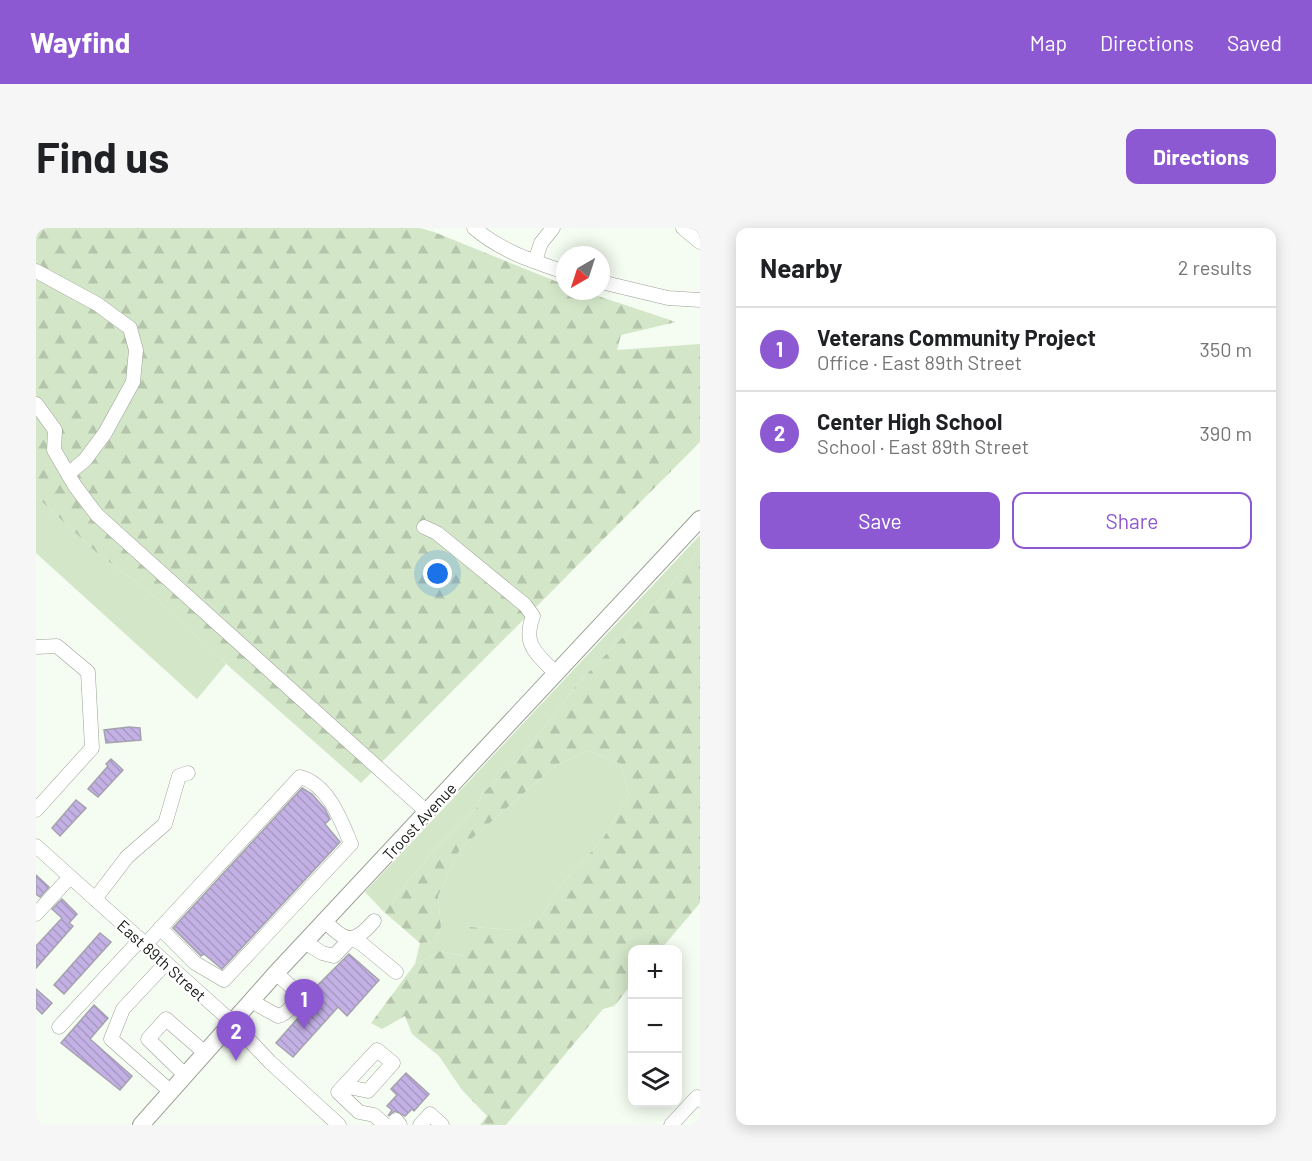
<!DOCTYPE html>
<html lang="en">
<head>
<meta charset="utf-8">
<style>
	body { margin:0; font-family:Barlow,sans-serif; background:#f6f6f6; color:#202124 }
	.controls { position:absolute; right:18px; bottom:18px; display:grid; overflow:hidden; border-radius:12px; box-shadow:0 3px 15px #0003 }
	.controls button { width:54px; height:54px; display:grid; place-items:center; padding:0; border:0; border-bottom:2px solid #e0e0e0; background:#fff; color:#202124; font:30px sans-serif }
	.compass { position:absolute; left:520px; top:18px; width:54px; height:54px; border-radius:50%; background:#fff; box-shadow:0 3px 15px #0003; rotate:219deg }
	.you { position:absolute; left:402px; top:346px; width:21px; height:21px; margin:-15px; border:4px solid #fff; border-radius:50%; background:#1a73e8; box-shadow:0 0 0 9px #1a73e833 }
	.badge { display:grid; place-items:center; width:39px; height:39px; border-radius:50%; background:#8d59d2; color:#fff; font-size:20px; font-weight:700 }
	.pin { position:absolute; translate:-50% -50px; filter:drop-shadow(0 2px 3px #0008) }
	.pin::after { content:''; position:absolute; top:32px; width:21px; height:18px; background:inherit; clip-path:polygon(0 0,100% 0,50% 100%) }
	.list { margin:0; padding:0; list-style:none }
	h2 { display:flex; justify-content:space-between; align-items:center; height:78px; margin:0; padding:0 24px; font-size:26px }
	h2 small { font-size:20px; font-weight:400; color:#757577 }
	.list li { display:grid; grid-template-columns:39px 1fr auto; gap:18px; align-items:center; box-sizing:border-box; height:84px; padding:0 24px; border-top:2px solid #e0e0e0 }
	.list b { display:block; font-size:22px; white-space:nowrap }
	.list p { margin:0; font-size:20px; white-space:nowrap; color:#757577 }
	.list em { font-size:20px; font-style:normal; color:#757577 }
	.actions { display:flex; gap:12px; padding:18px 24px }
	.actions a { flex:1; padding:14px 0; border:2px solid #8d59d2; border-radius:12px; text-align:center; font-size:21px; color:#8d59d2 }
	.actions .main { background:#8d59d2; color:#fff }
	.icon { flex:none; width:33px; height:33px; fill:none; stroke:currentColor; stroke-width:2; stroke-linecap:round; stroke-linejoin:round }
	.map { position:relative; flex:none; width:664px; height:897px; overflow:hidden; border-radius:12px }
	header { display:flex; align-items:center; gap:36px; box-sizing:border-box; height:84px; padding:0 30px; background:#8d59d2; color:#fff }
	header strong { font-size:28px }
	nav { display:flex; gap:33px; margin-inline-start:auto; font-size:21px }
	.intro { display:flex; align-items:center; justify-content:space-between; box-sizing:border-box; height:144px; padding:0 36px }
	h1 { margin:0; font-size:42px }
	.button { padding:15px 27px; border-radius:12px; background:#8d59d2; color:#fff; font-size:21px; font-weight:700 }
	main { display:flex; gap:36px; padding:0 36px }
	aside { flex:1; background:#fff; border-radius:12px; box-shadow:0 3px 15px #0003 }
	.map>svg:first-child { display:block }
</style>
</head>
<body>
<header>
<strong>Wayfind</strong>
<nav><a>Map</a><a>Directions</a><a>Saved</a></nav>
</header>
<div class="intro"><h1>Find us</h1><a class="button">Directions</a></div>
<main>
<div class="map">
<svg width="664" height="897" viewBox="0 0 664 897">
	<defs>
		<pattern id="forest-firs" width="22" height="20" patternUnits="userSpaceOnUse" patternTransform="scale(1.5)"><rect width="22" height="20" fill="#d3e6c8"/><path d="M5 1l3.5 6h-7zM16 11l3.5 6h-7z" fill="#b4c5ab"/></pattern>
		<pattern id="building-back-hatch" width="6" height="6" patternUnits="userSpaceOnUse" patternTransform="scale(1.5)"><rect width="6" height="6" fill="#c3b1e5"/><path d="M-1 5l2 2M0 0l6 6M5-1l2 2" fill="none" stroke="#a798c4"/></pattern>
	</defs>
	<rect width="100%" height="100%" fill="#f5fcf1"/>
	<!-- grass -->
	<g fill="#d3e6c8">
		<polygon points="0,268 60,324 112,363 190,436 161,471 0,325"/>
		<polygon points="664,307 664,321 622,373 545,452 486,527 446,566 441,579 396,624 348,684 329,664"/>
		<polygon points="553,523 585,536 593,567 566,612 523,659 502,693 482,702 434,699 428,728 404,723 379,736 384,715 399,714 405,699 402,668 424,621 520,537"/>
	</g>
	<!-- forest -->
	<g fill="url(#forest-firs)">
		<polygon points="0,0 384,0 398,4 529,57 529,63 547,63 640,94 585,107 581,122 664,116 664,214 325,555 179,426 112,363 60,324 0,268"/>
		<polygon points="664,321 664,675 625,721 596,722 596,756 578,778 567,781 470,897 444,897 451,888 426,862 403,828 376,806 369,788 346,801 335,795 379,736 404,723 427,728 434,699 482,702 502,693 523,659 566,612 593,567 585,536 553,523 520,537 424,621 402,668 405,699 399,714 384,715 348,684 396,624 441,579 446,566 486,527 545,452 622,373"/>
	</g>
	<!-- building -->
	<g fill="url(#building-back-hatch)" stroke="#a5a2ad" stroke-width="1.5">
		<polygon points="93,499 104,500 105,512 70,515 68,502"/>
		<polygon points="75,531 87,542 62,569 52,561 72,538 70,536"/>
		<polygon points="266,560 276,566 289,581 294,591 289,596 304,614 186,741 168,726 165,728 137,700"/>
		<polygon points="40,572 50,580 24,608 16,600"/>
		<polygon points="0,647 13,659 4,669 0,666"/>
		<polygon points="26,671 41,686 33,695 37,698 0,740 0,718 26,690 16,681"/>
		<polygon points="64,705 75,714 28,766 18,757"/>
		<polygon points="313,726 343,752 311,788 302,779 257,829 240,815 285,764 279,760"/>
		<polygon points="0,761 16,775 6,786 0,780"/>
		<polygon points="58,777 72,790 54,811 96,848 84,862 25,815"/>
		<polygon points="370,845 393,866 378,883 376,881 369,888 359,883 352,888 356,882 351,878 361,867 355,861"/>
	</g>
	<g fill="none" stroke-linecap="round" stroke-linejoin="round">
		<!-- minor casing -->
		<g stroke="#9ba197" stroke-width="15">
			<g id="minor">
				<path d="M 438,0 C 465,23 496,33 529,44"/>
				<polyline points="647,0 664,14"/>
				<polyline points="499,33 505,15 517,0"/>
				<polyline points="0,43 61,76 94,100 100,122 97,154 69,205 49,232 32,246"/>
				<polyline points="565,54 632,70 664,72"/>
				<polyline points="0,176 19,202 18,222 39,258 61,287 391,584"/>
				<path d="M 388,299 L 401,305 L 489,377 L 497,388 C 486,418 501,425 520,446"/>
				<polyline points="0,419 21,418 52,444 56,520 0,582"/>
				<polyline points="0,618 196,794 234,834 303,897"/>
				<polyline points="59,671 91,629 129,596 143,548 152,545"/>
				<polyline points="0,686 34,649"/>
				<path d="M 289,693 C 310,715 318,716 338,693"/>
				<polyline points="269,714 286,725 298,728 315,710 326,716 360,744"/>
				<path d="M 109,717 C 161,661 213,605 264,549 C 292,556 305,592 315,616 L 188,752 L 159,735 L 124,700"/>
				<polyline points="130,735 87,781 75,811 134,863"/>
				<path d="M 215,773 L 242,788 C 251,786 259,775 264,767 L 240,745"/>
				<polyline points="23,799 104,712"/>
				<polyline points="149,847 112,811 130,791 168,824"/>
				<polyline points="308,858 332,863 357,835 341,822 302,864 323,884 338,887 349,897"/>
				<polyline points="360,892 364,897"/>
				<polyline points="384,897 394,886 406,897"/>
				<polyline points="635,897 661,869 664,872"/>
			</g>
		</g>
		<!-- major casing -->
		<g stroke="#9ba197" stroke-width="18">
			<polyline id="major" points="105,897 240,745 664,291"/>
		</g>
		<!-- minor -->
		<use href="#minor" stroke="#fff" stroke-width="14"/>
		<!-- major -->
		<use href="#major" stroke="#fff" stroke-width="16"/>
	</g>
	<g text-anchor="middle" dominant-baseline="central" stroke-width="5" stroke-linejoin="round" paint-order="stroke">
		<!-- street labels -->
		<g font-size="16" fill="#151814" stroke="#fff">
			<text transform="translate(383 593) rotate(-47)">Troost Avenue</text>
			<text transform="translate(126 732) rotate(42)">East 89th Street</text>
		</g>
	</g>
</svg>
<div class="controls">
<button>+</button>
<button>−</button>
<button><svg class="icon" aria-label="layers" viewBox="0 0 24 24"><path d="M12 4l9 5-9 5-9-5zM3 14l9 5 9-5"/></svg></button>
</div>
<svg class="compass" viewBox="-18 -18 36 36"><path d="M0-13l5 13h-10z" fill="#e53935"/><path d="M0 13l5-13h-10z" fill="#757577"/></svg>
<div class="you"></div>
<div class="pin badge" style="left:268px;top:801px">1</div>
<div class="pin badge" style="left:200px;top:833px">2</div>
</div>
<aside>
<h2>Nearby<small>2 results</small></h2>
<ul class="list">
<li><span class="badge">1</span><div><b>Veterans Community Project</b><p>Office · East 89th Street</p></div><em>350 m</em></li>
<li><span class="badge">2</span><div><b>Center High School</b><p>School · East 89th Street</p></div><em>390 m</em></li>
</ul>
<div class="actions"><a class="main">Save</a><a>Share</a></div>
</aside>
</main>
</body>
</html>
